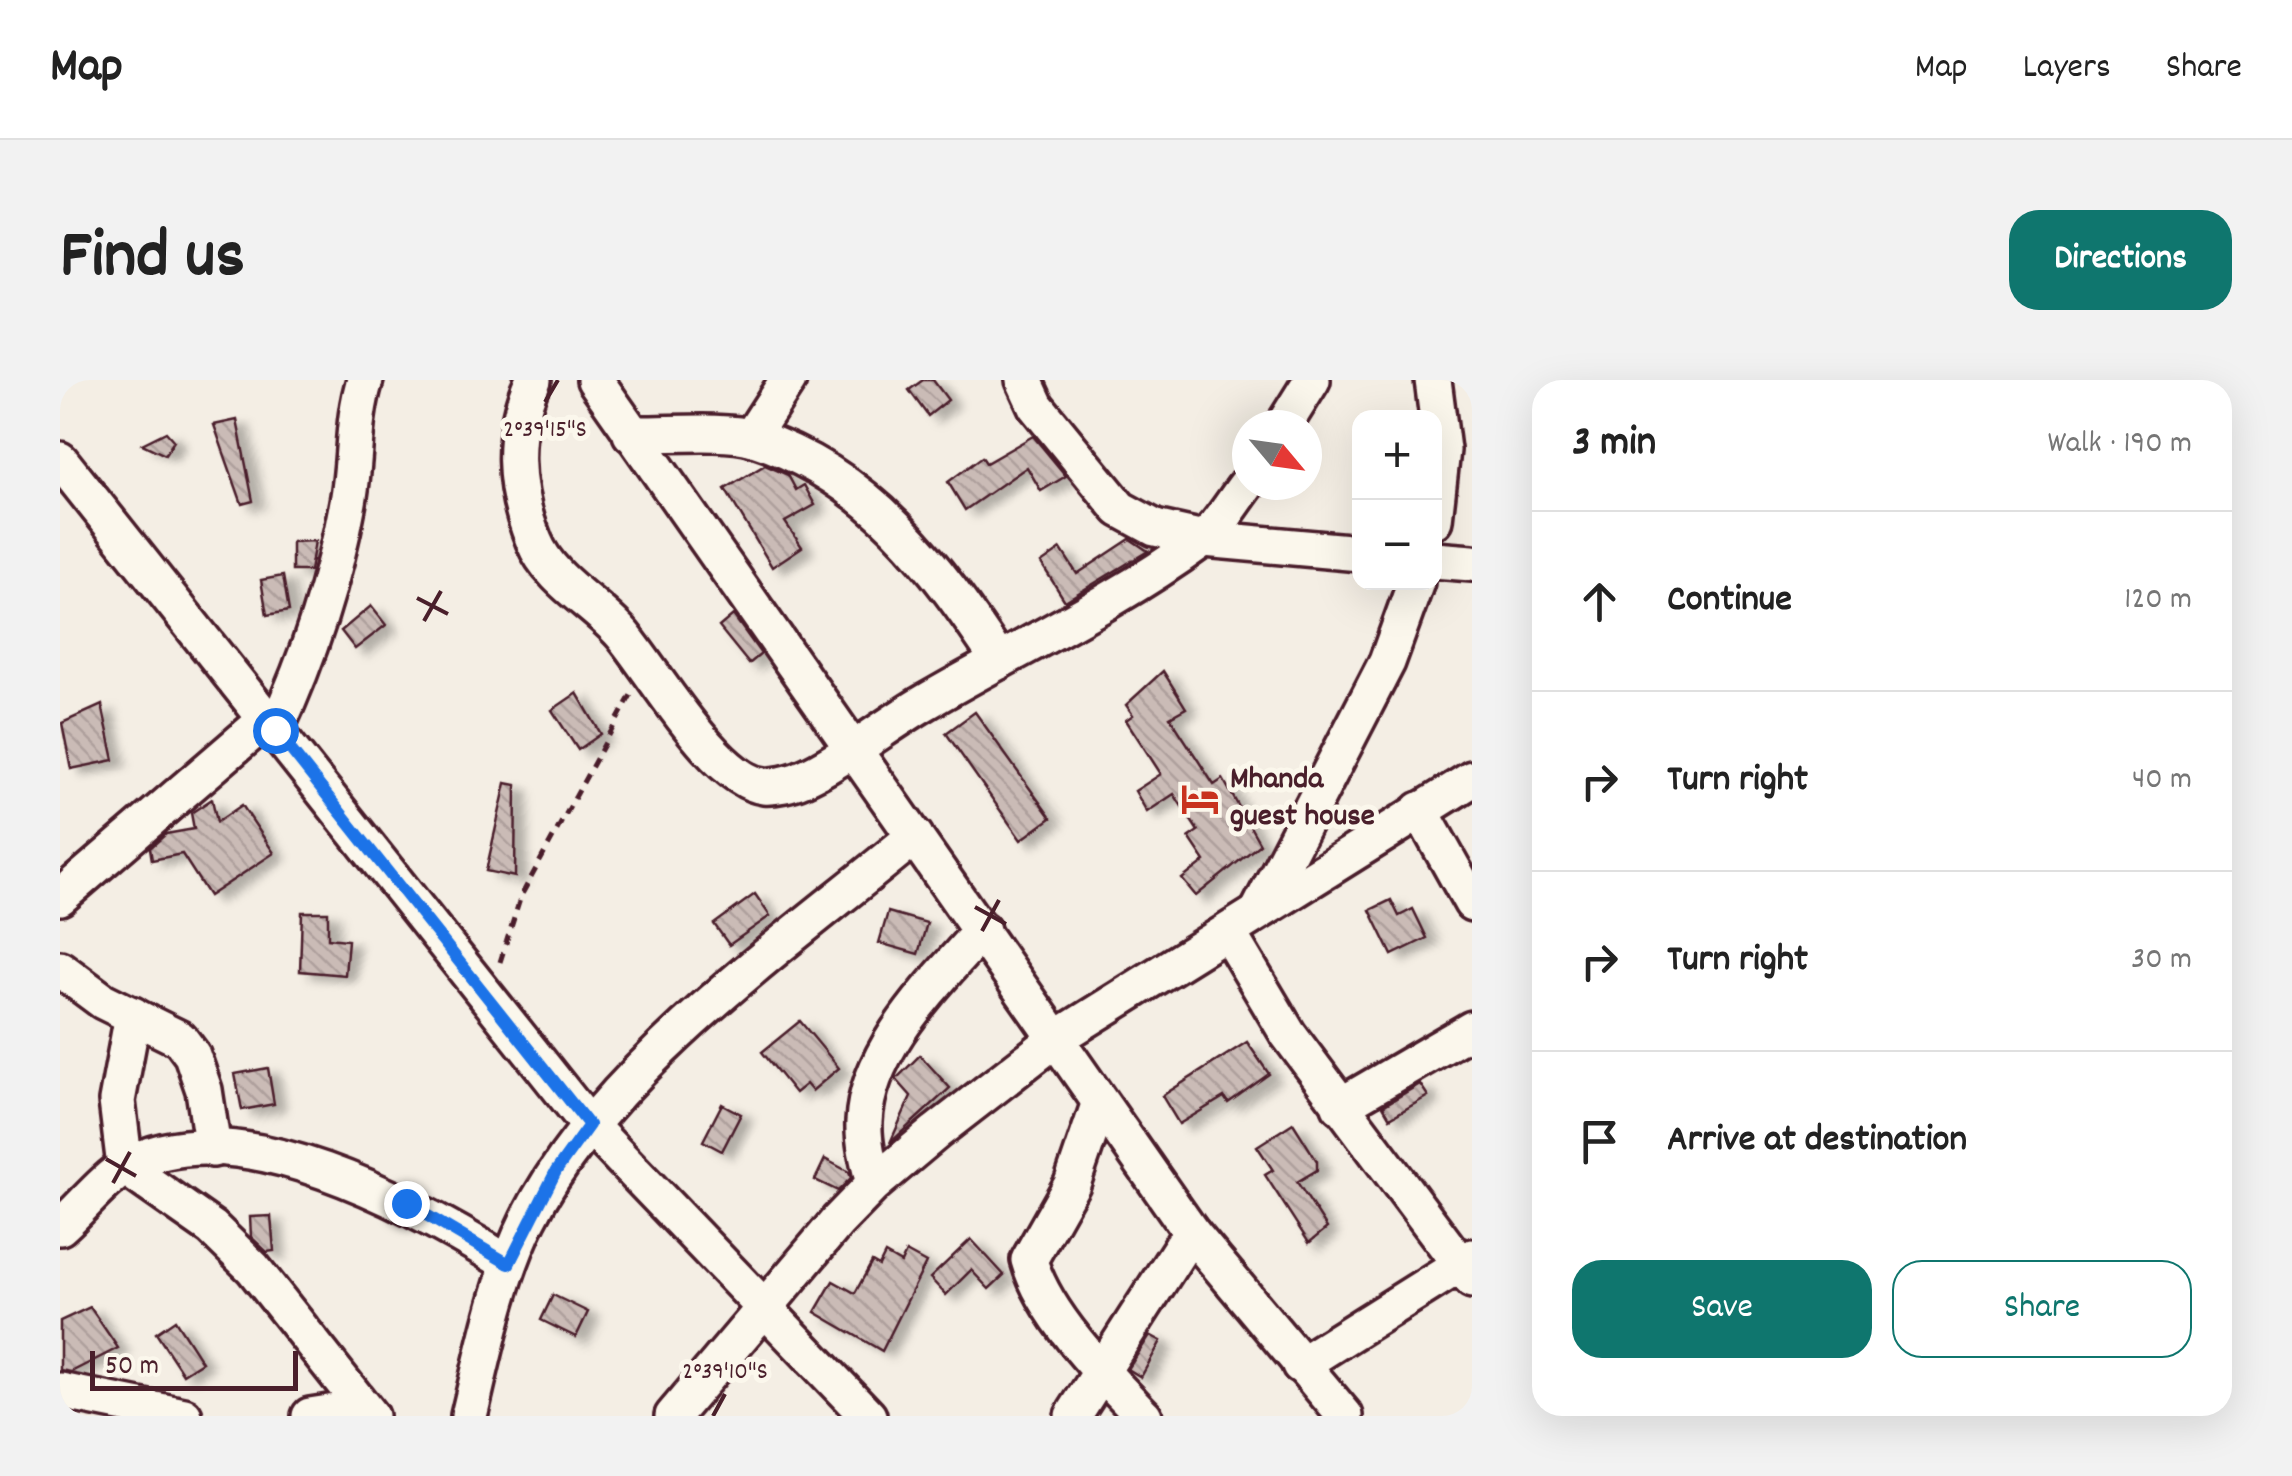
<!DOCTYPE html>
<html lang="en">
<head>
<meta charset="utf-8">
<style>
	body { margin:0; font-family:Dekko,sans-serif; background:#f2f2f2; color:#222 }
	.controls { position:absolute; right:30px; top:30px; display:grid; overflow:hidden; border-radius:20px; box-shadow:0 10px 40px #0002 }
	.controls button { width:90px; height:90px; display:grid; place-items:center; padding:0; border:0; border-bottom:2px solid #e0e0e0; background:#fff; color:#222; font:50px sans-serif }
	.compass { position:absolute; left:1172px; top:30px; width:90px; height:90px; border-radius:50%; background:#fff; box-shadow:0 10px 40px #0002; rotate:119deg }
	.scale { position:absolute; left:30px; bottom:25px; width:208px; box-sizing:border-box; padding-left:10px; border:5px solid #4a1f2b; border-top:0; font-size:28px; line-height:35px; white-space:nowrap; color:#4a1f2b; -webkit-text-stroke:8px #fbf7ec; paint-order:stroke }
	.stop { position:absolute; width:30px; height:30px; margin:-22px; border:8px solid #1a73e8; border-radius:50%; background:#fff }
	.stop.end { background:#1a73e8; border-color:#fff; box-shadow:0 2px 10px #0008 }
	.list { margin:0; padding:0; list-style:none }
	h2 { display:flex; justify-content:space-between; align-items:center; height:130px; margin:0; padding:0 40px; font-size:42px }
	h2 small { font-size:32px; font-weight:400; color:#767676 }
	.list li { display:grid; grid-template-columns:65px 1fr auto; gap:30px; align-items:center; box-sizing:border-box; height:180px; padding:0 40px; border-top:2px solid #e0e0e0 }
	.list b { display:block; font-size:38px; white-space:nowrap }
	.list em { font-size:32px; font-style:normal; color:#767676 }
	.actions { display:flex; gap:20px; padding:30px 40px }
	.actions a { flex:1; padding:22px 0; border:2px solid #0f766e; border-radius:30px; text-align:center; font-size:35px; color:#0f766e }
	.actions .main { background:#0f766e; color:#fff }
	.icon { flex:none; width:55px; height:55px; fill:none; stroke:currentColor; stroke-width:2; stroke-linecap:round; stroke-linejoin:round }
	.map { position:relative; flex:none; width:1412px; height:1036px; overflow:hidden; border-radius:30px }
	header { display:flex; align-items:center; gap:60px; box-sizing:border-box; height:140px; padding:0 50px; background:#fff; border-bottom:2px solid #e0e0e0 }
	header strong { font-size:48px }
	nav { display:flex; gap:55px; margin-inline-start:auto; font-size:35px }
	.intro { display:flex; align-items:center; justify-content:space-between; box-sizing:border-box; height:240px; padding:0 60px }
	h1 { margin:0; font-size:70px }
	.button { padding:25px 45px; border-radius:30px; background:#0f766e; color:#fff; font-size:35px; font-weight:700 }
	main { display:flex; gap:60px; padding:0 60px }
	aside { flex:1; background:#fff; border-radius:30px; box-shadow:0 10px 40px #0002 }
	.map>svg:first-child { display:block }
</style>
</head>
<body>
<header>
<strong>Map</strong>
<nav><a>Map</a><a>Layers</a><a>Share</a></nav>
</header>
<div class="intro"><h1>Find us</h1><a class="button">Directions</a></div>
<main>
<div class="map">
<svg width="1412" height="1036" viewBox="0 0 1412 1036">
	<defs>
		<pattern id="building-back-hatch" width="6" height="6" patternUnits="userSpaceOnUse" patternTransform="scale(2.5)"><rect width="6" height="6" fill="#cabbb6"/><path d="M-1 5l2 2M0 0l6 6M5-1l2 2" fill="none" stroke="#afa09d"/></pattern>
		<filter id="shadow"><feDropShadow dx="11" dy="6" stdDeviation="5" flood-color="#0004"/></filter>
	</defs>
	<rect width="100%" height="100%" fill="#f4eee4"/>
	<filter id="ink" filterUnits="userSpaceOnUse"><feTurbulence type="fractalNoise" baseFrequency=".01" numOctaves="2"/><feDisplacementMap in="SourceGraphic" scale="20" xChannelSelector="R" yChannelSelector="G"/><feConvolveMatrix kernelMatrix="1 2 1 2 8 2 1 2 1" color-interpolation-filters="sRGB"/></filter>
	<g filter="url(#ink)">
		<!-- building -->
		<g fill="url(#building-back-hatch)" stroke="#4a1f2b" stroke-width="2.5" filter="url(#shadow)">
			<polygon points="863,0 873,0 888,20 868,36 849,10"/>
			<polygon points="177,40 193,121 182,124 154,45"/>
			<polygon points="106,52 114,61 105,75 82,64"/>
			<polygon points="973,56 1006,96 981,111 967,87 905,130 888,102 922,77 926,83"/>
			<polygon points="705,85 728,95 736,110 744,105 755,125 725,142 742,167 712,187 665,109"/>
			<polygon points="1070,159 1088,171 1005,221 981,183 1001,169 1017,194"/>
			<polygon points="255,161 250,191 232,191 232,162"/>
			<polygon points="223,196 229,231 207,235 201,200"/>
			<polygon points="311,226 326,245 295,269 281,251"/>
			<polygon points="673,235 701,274 689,284 659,247"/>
			<polygon points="1103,291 1126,328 1110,337 1154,405 1163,399 1200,464 1136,516 1122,499 1145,481 1129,457 1138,451 1114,414 1087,432 1075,411 1101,394 1066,340 1073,335 1066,325"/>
			<polygon points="517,313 541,354 518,370 492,330"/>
			<polygon points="42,325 54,380 11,389 2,343"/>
			<polygon points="915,332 991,438 961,460 886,353"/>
			<polygon points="446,403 456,405 455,497 426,491"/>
			<polygon points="152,419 157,442 182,425 214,473 149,516 122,474 92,480 90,468 106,454 134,449 131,433"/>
			<polygon points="695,514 710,536 669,565 654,544"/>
			<polygon points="1331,520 1339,536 1353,529 1367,558 1332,575 1310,530"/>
			<polygon points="242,532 268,532 268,558 288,560 285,595 240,591"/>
			<polygon points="828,532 867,543 858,574 819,563"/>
			<polygon points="740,641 779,688 752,711 746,704 735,713 702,672"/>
			<polygon points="1187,662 1209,694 1168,723 1164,717 1119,744 1102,716"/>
			<polygon points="860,675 890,708 830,763 851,716 836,699"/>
			<polygon points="208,688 214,724 182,730 175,694"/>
			<polygon points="1360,704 1368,716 1330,738 1323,726"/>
			<polygon points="662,724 681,734 662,771 643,761"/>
			<polygon points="1233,743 1257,781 1257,790 1237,802 1267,848 1249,863 1205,795 1213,790 1197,766"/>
			<polygon points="765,779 789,792 791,798 778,811 755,800"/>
			<polygon points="211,836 214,871 207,872 191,857 190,837"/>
			<polygon points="911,859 944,895 929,909 911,890 886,915 870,898"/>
			<polygon points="846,872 866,883 822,971 755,932 773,901 795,913 812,882 819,886 825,874 841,883"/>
			<polygon points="493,915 528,932 516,957 481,940"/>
			<polygon points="30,927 58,968 11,992 0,990 0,941"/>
			<polygon points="115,940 142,982 123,994 96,953"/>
			<polygon points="1090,955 1101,961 1081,997 1068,989"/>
		</g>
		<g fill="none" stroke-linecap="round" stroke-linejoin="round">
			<!-- minor casing -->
			<g stroke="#4a1f2b" stroke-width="42">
				<g id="minor">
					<path d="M 473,0 C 450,52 452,108 474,161 C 490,201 535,223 562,254 C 594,292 656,401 704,406 C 714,407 732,403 741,399 C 777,384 828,344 864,323 C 956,269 1053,225 1139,162 C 1158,149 1173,122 1187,104"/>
					<polyline points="535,0 1131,852 1285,1036"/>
					<polyline points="964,0 976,26 1060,129 1095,148 1144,159 1300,173"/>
					<polyline points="1373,0 1382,70 1374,140"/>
					<polyline points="1224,45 1252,0"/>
					<path d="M 571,54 C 605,55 664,49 694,58 C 810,96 876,185 939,281"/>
					<polyline points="691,57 728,0"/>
					<polyline points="0,80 529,745 808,1036"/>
					<polyline points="1374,180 1412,183"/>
					<path d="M 215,350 C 248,279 274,199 288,122 C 296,81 292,40 305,0"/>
					<polyline points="1360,430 1412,523"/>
					<polyline points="0,517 207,339"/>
					<polyline points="1199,530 1327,282 1356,202"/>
					<polyline points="1168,553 1228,654 1412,900"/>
					<polyline points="0,589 43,621 120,659 132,675 144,710 153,769"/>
					<polyline points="73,635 57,721 65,787 152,848 193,888 310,1036"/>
					<path d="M 1039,725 L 1012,804 L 969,880 C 984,935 1045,996 1084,1036"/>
					<polyline points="1280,726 1412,649"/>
					<path d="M 814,804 C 809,784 803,762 804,742 C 807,668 877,602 922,550"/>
					<path d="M 0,847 C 22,828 43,800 68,785 C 175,726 358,827 449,884"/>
					<polyline points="1240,985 1412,877"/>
					<polyline points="0,1011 124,1036"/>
					<polyline points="250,1036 301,1028"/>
					<path d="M 409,1036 C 425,970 438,901 468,840 C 543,689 727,563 855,456"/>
					<polyline points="613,1036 778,841 814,804 876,752 997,658 1412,399"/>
					<polyline points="1013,1036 1131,852"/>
				</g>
			</g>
			<!-- path -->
			<polyline stroke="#4a1f2b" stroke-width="5" stroke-dasharray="10 8" stroke-linecap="butt" points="440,582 461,516 571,315"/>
			<!-- minor -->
			<use href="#minor" stroke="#fbf7ec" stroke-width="35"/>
		</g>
	</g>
	<g fill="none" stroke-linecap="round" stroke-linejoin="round" filter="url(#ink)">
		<!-- route -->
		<polyline stroke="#1a73e8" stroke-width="12" points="215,350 529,745 496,791 449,884 346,823"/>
	</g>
	<!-- ticks -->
	<path fill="none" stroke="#4a1f2b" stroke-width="4" d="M 485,22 L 498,0M 357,218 L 388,234M 364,241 L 381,211M 915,527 L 946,544M 922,551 L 939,520M 46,779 L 76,796M 53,803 L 70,772M 653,1036 L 665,1014"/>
	<!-- icons -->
	<defs>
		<g id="hotel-bare" transform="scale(3)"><path d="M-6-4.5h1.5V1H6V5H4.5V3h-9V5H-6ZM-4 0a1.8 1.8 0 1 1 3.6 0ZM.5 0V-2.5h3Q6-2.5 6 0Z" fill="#c8321e" stroke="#fbf7ec" stroke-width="2.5" paint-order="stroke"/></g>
	</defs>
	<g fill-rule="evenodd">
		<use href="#hotel-bare" x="1140" y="419"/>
	</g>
	<g text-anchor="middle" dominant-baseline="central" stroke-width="10" stroke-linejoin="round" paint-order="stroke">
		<!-- poi labels -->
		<g font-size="32" font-weight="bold" fill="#4a1f2b" stroke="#fbf7ec" text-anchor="start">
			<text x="1170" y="401">Mhanda<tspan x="1170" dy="37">guest house</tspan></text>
		</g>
	</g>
	<g font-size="25" text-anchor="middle" fill="#4a1f2b" stroke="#fbf7ec" stroke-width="10" stroke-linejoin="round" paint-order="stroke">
		<text x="485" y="56">2°39'15"S</text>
		<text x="665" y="998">2°39'10"S</text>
	</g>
</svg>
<div class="controls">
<button>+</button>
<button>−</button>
</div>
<svg class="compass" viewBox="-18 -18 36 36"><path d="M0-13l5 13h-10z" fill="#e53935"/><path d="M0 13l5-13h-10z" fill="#767676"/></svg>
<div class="scale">50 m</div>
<div class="stop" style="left:215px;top:350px"></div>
<div class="stop end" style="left:346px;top:823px"></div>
</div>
<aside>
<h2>3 min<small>Walk · 190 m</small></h2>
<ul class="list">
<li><svg class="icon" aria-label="ahead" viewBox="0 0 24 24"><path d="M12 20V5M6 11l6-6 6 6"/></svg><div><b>Continue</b></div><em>120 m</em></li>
<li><svg class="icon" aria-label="right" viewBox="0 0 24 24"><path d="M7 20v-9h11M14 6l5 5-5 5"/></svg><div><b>Turn right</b></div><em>40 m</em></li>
<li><svg class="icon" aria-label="right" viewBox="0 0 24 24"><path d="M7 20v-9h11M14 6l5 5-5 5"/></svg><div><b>Turn right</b></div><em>30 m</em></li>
<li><svg class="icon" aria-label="arrive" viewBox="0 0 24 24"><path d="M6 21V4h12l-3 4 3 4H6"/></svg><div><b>Arrive at destination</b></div></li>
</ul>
<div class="actions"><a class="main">Save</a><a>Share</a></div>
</aside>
</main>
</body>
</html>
